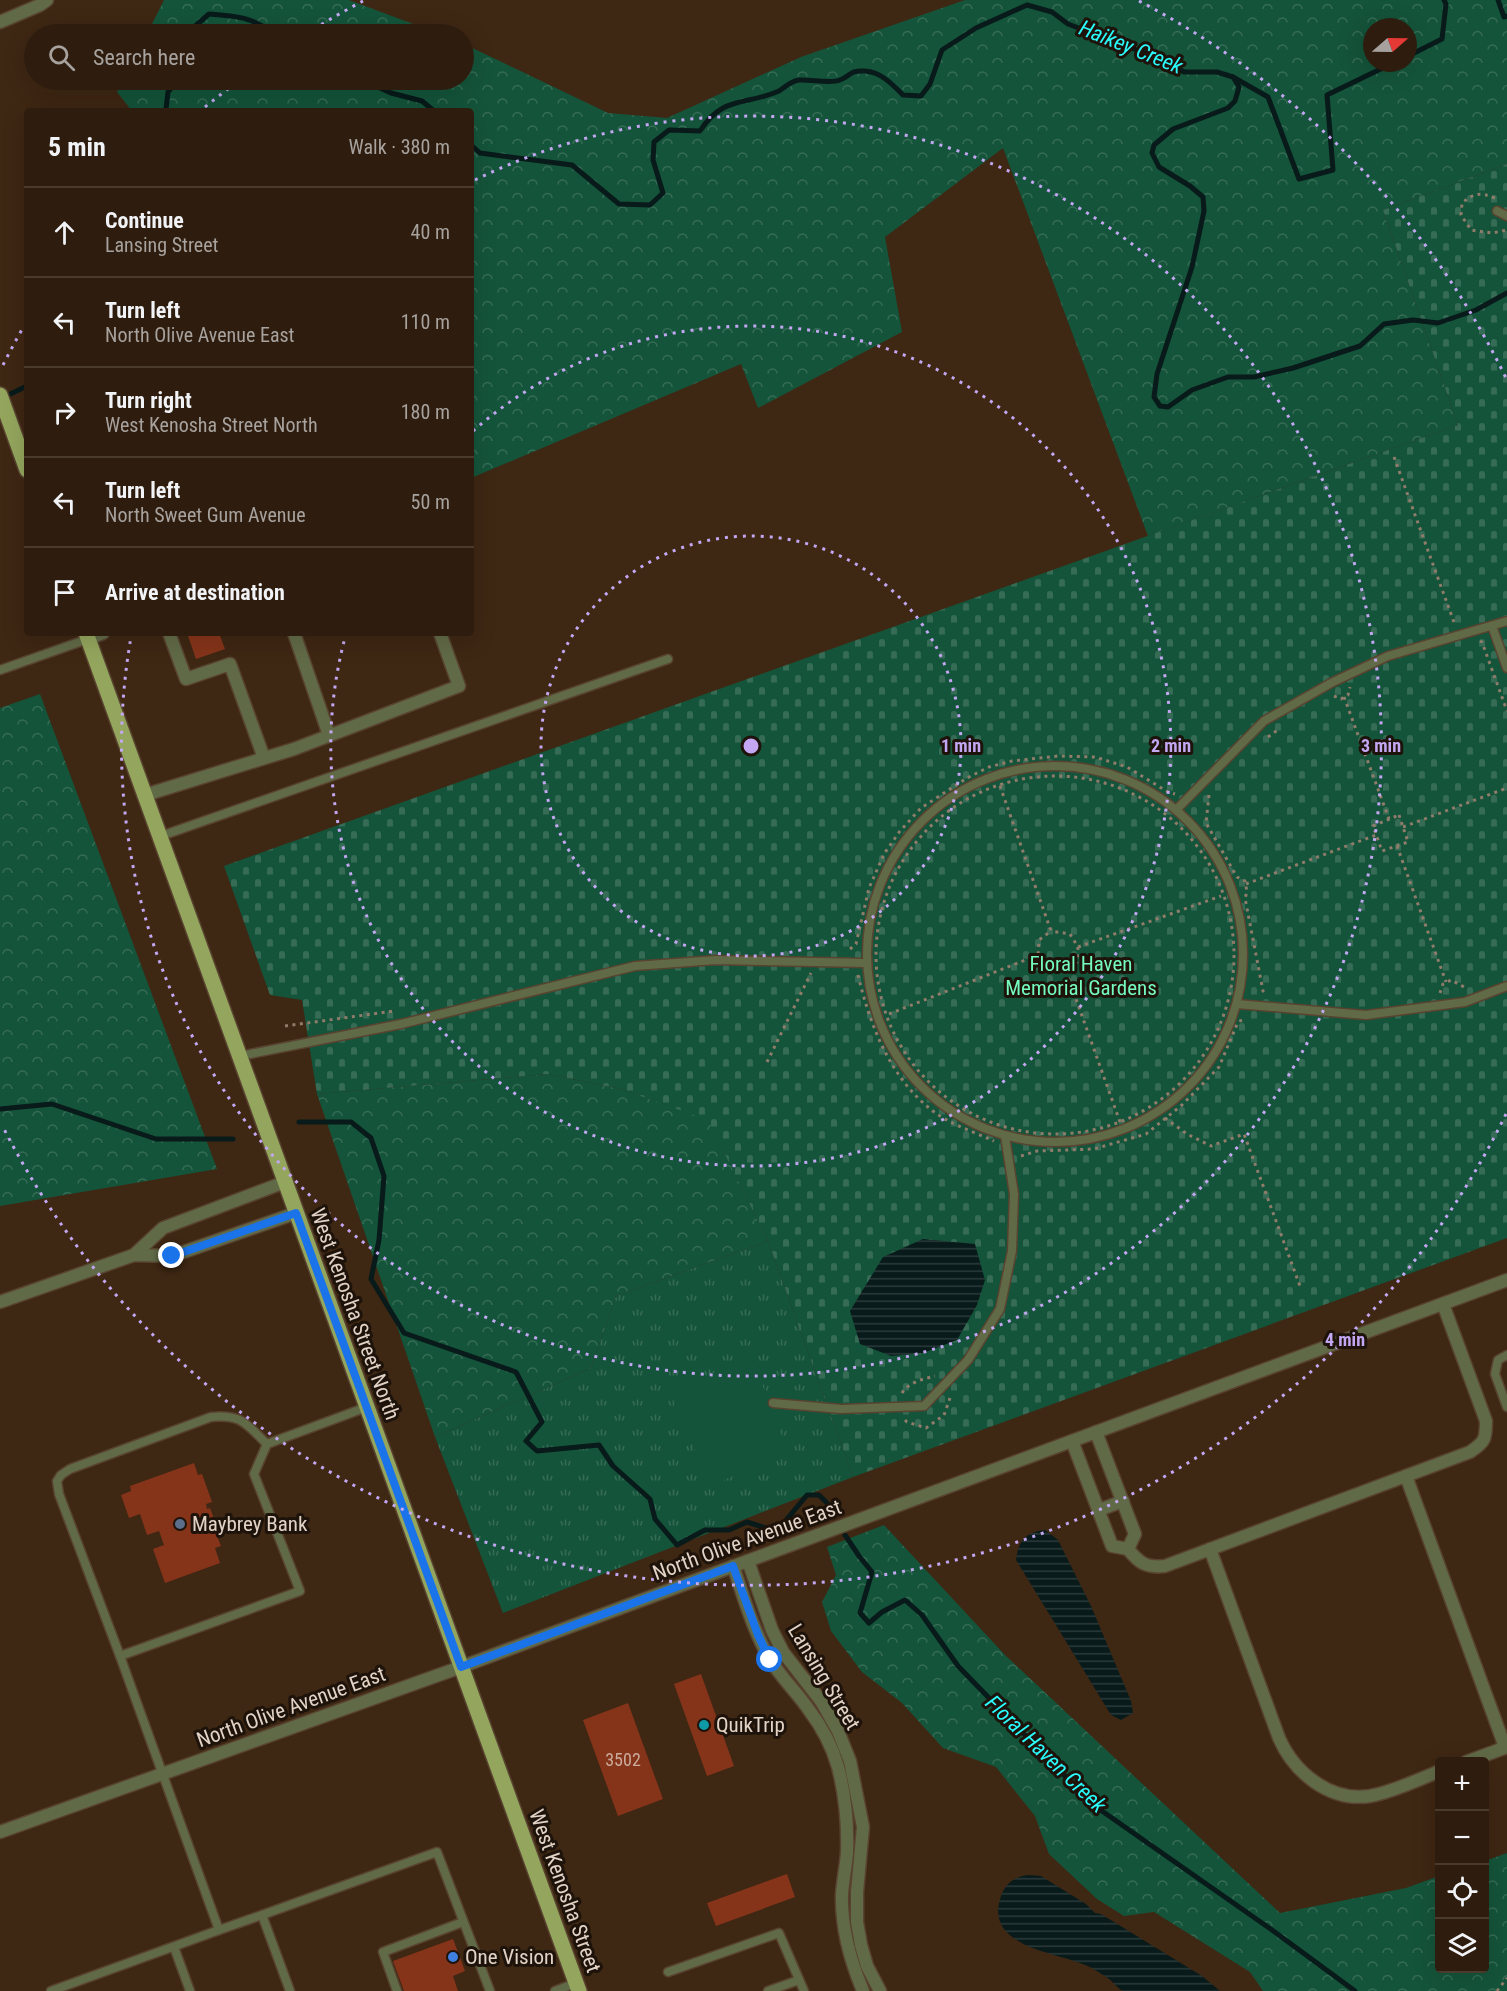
<!DOCTYPE html>
<html lang="en">
<head>
<meta charset="utf-8">
<style>
	body { margin:0; font-family:"Roboto Condensed",sans-serif; background:#3a2a1c; color:#f1f3f6 }
	.controls { position:absolute; right:18px; bottom:18px; display:grid; overflow:hidden; border-radius:6px; box-shadow:0 6px 24px #0002 }
	.controls button { width:54px; height:54px; display:grid; place-items:center; padding:0; border:0; border-bottom:2px solid #493b2e; background:#2e1d0e; color:#f1f3f6; font:30px sans-serif }
	.compass { position:absolute; left:1363px; top:18px; width:54px; height:54px; border-radius:50%; background:#2e1d0e; box-shadow:0 6px 24px #0002; rotate:70deg }
	.stop { position:absolute; width:18px; height:18px; margin:-14px; border:4px solid #1a73e8; border-radius:50%; background:#fff }
	.stop.end { background:#1a73e8; border-color:#fff; box-shadow:0 2px 6px #0008 }
	.list { margin:0; padding:0; list-style:none }
	h2 { display:flex; justify-content:space-between; align-items:center; height:78px; margin:0; padding:0 24px; font-size:26px }
	h2 small { font-size:20px; font-weight:400; color:#a7a29e }
	.list li { display:grid; grid-template-columns:39px 1fr auto; gap:18px; align-items:center; box-sizing:border-box; height:90px; padding:0 24px; border-top:2px solid #493b2e }
	.list b { display:block; font-size:22px; white-space:nowrap }
	.list p { margin:0; font-size:20px; white-space:nowrap; color:#a7a29e }
	.list em { font-size:20px; font-style:normal; color:#a7a29e }
	.icon { flex:none; width:33px; height:33px; fill:none; stroke:currentColor; stroke-width:2; stroke-linecap:round; stroke-linejoin:round }
	.map { position:relative; flex:none; width:1507px; height:1991px; overflow:hidden }
	.search { position:absolute; background:#2e1d0e; box-shadow:0 6px 24px #0002; left:24px; top:24px; width:450px; height:66px; display:flex; align-items:center; gap:15px; box-sizing:border-box; padding:0 21px; border-radius:33px; color:#a7a29e; font-size:22px }
	.panel { position:absolute; background:#2e1d0e; box-shadow:0 6px 24px #0002; left:24px; top:108px; width:450px; height:528px; border-radius:6px }
	.map>svg:first-child { display:block }
</style>
</head>
<body>
<div class="map">
<svg width="1507" height="1991" viewBox="0 0 1507 1991">
	<defs>
		<pattern id="grass-tufts" width="24" height="20" patternUnits="userSpaceOnUse" patternTransform="scale(1.5)"><rect width="24" height="20" fill="#14543a"/><path d="M3 7l-1-3M5 7V3M7 7l1-3M15 17l-1-3M17 17v-4M19 17l1-3" fill="none" stroke="#366c55"/></pattern>
		<pattern id="forest-crowns" width="20" height="18" patternUnits="userSpaceOnUse" patternTransform="scale(1.5)"><rect width="20" height="18" fill="#14543a"/><path d="M2 6a3 3 0 1 1 6 0M12 15a3 3 0 1 1 6 0" fill="none" stroke="#366c55"/></pattern>
		<pattern id="cemetery-stones" width="16" height="16" patternUnits="userSpaceOnUse" patternTransform="scale(1.5)"><rect width="16" height="16" fill="#14543a"/><path d="M2 7V4a2 2 0 0 1 4 0v3zM10 15v-3a2 2 0 0 1 4 0v3z" fill="#366c55"/></pattern>
		<pattern id="water-rules" width="6" height="5" patternUnits="userSpaceOnUse" patternTransform="scale(1.5)"><rect width="6" height="5" fill="#081a1a"/><path d="M0 2.5h6" fill="none" stroke="#2c3a3a"/></pattern>
	</defs>
	<rect width="100%" height="100%" fill="#3e2713"/>
	<!-- grass -->
	<polygon fill="url(#grass-tufts)" points="768,1241 853,1477 503,1613 435,1437 591,1368 616,1296"/>
	<!-- forest -->
	<g fill="url(#forest-crowns)" fill-rule="evenodd">
		<polygon points="164,0 349,0 440,34 147,34"/>
		<path d="M 965,0 L 1507,0 L 1507,164 L 1383,210 L 1458,425 L 1148,536 L 1003,148 L 885,237 L 902,332 L 758,408 L 741,364 L 471,478 L 471,111 L 132,111 L 117,92 L 124,80 L 464,80 L 464,44 L 608,113 L 667,118 L 801,57 ZM 1372,27 L 1408,27 L 1408,63 L 1372,63 Z"/>
		<polygon points="40,694 217,1169 0,1206 0,708"/>
		<polygon points="547,1074 621,1089 708,1119 768,1241 616,1296 591,1368 435,1437 317,1094"/>
		<polygon points="884,1525 1005,1655 1280,1913 1406,1888 1439,1876 1440,1968 1484,1968 1485,1861 1507,1853 1507,1991 1263,1991 1250,1972 1154,1912 1124,1916 1097,1899 1049,1854 1035,1816 996,1767 943,1748 902,1703 862,1672 831,1631 822,1602 836,1575 827,1547"/>
	</g>
	<!-- cemetery -->
	<polygon fill="url(#cemetery-stones)" points="1507,164 1507,1238 853,1477 768,1241 708,1120 621,1089 547,1074 317,1094 302,1000 270,995 224,866 1458,425 1383,210"/>
	<!-- garden -->
	<polygon fill="#14543a" points="752,1358 788,1452 710,1486 669,1390"/>
	<!-- water -->
	<g fill="url(#water-rules)">
		<polygon points="923,1239 975,1244 985,1280 977,1305 957,1340 923,1353 891,1356 860,1344 850,1311 883,1257"/>
		<path d="M 1045,1530 L 1058,1540 L 1091,1606 L 1131,1701 L 1133,1713 L 1121,1720 L 1111,1715 L 1016,1560 C 1018,1541 1026,1532 1045,1530 Z"/>
		<path d="M 1028,1875 L 1041,1876 L 1086,1904 L 1095,1913 L 1101,1914 L 1202,1976 L 1220,1991 C 1195,1991 1171,1991 1146,1991 C 1140,1991 1129,1991 1123,1991 C 1118,1989 1113,1982 1109,1979 C 1102,1974 1093,1968 1085,1965 C 1055,1952 983,1947 1001,1896 C 1006,1883 1014,1877 1028,1875 Z"/>
	</g>
	<g fill="none" stroke-linecap="round" stroke-linejoin="round">
		<!-- stream -->
		<g stroke="#081a1a" stroke-width="5">
			<polyline points="1498,0 1504,17 1507,16"/>
			<path d="M 192,34 L 193,28 L 209,14 C 238,16 251,17 275,34"/>
			<polyline points="1408,56 1442,39 1446,4 1444,0"/>
			<polyline points="1233,77 1268,97 1299,179 1333,170 1327,95 1393,63"/>
			<polyline points="362,80 391,93 422,101 434,111"/>
			<polyline points="168,111 166,109 168,92 178,80"/>
			<path d="M 471,145 L 480,153 L 572,165 L 619,204 L 650,205 L 663,193 L 653,160 L 654,142 L 669,130 L 700,131 C 723,95 745,106 779,91 C 785,87 791,81 799,80 C 810,79 830,84 840,80 C 851,76 849,70 865,71 C 881,72 892,84 903,95 L 921,96 L 930,84 L 942,50 L 976,28 L 1027,5 L 1052,12 L 1068,24 L 1166,61 L 1184,72 L 1217,72 L 1233,77 L 1239,87 L 1235,101 L 1228,108 L 1173,129 L 1154,145 L 1152,153 L 1159,167 L 1190,186 L 1203,197 L 1204,211 L 1192,267 L 1157,374 L 1154,397 L 1160,406 L 1168,407 L 1192,390 L 1228,377 L 1254,377 L 1293,368 L 1360,346 L 1384,324 L 1413,320 L 1438,323 L 1476,310 L 1507,293"/>
			<polyline points="4,397 27,386"/>
			<polyline points="0,1109 52,1104 156,1139 233,1139"/>
			<polyline points="299,1122 351,1122 371,1138 384,1176 379,1240 371,1279 404,1333 516,1372 542,1422 526,1441 537,1451 599,1445 613,1466 650,1499 655,1519 677,1545 705,1530 729,1530 747,1522 769,1529 782,1525 807,1495 819,1495 836,1512"/>
			<polyline points="845,1535 859,1556 872,1572 860,1613 869,1623 882,1612 905,1600 922,1615 958,1666 1092,1804 1272,1930 1355,1991"/>
		</g>
	</g>
	<!-- building -->
	<g fill="#85341a">
		<polygon points="187,633 219,633 225,649 196,659"/>
		<polygon points="194,1463 198,1475 202,1474 212,1502 206,1504 207,1509 210,1508 218,1530 215,1531 221,1546 215,1548 220,1563 165,1583 153,1549 164,1545 159,1531 147,1535 140,1514 129,1518 121,1495 131,1491 130,1486"/>
		<polygon points="701,1674 734,1766 707,1776 674,1684"/>
		<polygon points="628,1703 663,1799 618,1816 583,1720"/>
		<polygon points="787,1874 795,1897 716,1926 707,1903"/>
		<polygon points="453,1939 465,1971 453,1976 458,1991 404,1991 393,1961"/>
	</g>
	<g fill="none" stroke-linecap="round" stroke-linejoin="round">
		<!-- service casing -->
		<g stroke="#584330" stroke-width="11">
			<g id="service">
				<polyline points="1497,211 1507,216"/>
				<polyline points="1492,626 1507,668"/>
				<polyline points="0,670 88,639"/>
				<circle cx="1055" cy="954" r="188"/>
				<polyline points="1177,809 1264,721 1331,683 1388,656 1507,621"/>
				<polyline points="161,836 668,659"/>
				<polyline points="1237,1004 1366,1015 1465,1002 1507,986"/>
				<polyline points="240,1056 401,1024 635,966 716,960 866,963"/>
				<polyline points="1507,1355 1498,1360 1495,1374 1507,1407"/>
				<polyline points="773,1403 841,1409 924,1406 968,1360 1000,1309 1012,1251 1014,1194 1005,1136"/>
				<path d="M 120,1656 L 59,1494 L 57,1481 L 61,1475 L 70,1469 L 211,1417 C 242,1414 246,1424 267,1444"/>
				<polyline points="219,1930 262,1915"/>
				<polyline points="174,1947 190,1991"/>
				<polyline points="668,1972 779,1933 804,1991"/>
				<polyline points="51,1991 219,1930 120,1656 300,1591 254,1474 267,1444 367,1407"/>
				<polyline points="290,1991 262,1915 437,1852 490,1991"/>
				<polyline points="397,1991 383,1952 463,1922"/>
				<polyline points="555,1991 576,1983"/>
				<polyline points="768,1991 799,1980"/>
			</g>
		</g>
		<!-- minor casing -->
		<g stroke="#584330" stroke-width="15">
			<g id="minor">
				<polyline points="0,22 40,5 47,0"/>
				<polyline points="169,633 186,679 230,664 264,758"/>
				<polyline points="294,633 329,735"/>
				<polyline points="88,639 103,633"/>
				<polyline points="145,795 294,749 459,686 440,633"/>
				<polyline points="134,1255 163,1228 285,1182"/>
				<polyline points="0,1302 134,1255 172,1256 296,1213"/>
				<polyline points="1072,1441 1112,1546 1128,1549 1135,1534 1096,1432"/>
				<polyline points="1406,1476 1505,1747"/>
				<polyline points="1099,1510 1123,1501"/>
				<path d="M 1128,1549 C 1139,1563 1146,1568 1165,1566 L 1470,1452 C 1485,1442 1486,1439 1486,1421 L 1443,1304"/>
				<path d="M 1210,1549 L 1279,1738 C 1294,1772 1329,1802 1370,1796 C 1393,1792 1417,1780 1440,1771"/>
				<polyline points="748,1561 772,1630 783,1652 821,1701 838,1731 850,1761 863,1827 857,1892 857,1922 861,1945 867,1966 880,1991"/>
				<path d="M 733,1566 C 744,1597 753,1631 770,1659 C 781,1678 797,1692 809,1710 C 822,1727 832,1746 838,1767 C 845,1794 848,1824 847,1853 C 846,1866 843,1880 842,1894 C 841,1928 850,1960 863,1991"/>
				<polyline points="1466,1762 1507,1747"/>
			</g>
		</g>
		<!-- tertiary casing -->
		<g stroke="#584330" stroke-width="15">
			<polyline id="tertiary" points="0,1832 461,1667 1507,1280"/>
		</g>
		<!-- primary casing -->
		<g stroke="#584330" stroke-width="18">
			<g id="primary">
				<polyline points="0,395 27,470"/>
				<polyline points="86,633 579,1991"/>
			</g>
		</g>
		<!-- path -->
		<g stroke="#8f7c6b" stroke-width="3" stroke-dasharray="3 4.5" stroke-linecap="butt">
			<path d="M 1495,198 C 1480,192 1474,193 1462,203 L 1461,215 L 1471,230 L 1492,233 L 1507,230"/>
			<polyline points="1394,457 1455,625"/>
			<polyline points="1480,641 1482,642 1507,711"/>
			<polyline points="1334,696 1341,699 1348,695 1350,687"/>
			<polyline points="1344,697 1389,819"/>
			<polyline points="1268,737 1279,729"/>
			<circle cx="1055" cy="955" r="179"/>
			<polyline points="1000,786 1051,931 1039,940 1038,955 1047,971 1066,971 1077,962 1078,947 1070,934 1051,931"/>
			<polyline points="1209,795 1206,823 1237,877 1245,881 1247,892 1245,898 1263,991 1265,993"/>
			<polygon points="1399,815 1408,842 1382,851 1373,826"/>
			<polyline points="1403,827 1507,788"/>
			<polyline points="1397,846 1446,982"/>
			<polyline points="1246,884 1376,835"/>
			<polyline points="1078,947 1221,896"/>
			<polyline points="850,949 856,944 869,888 884,854 900,831 921,808 967,778 989,767 1012,761 1058,756 1095,757 1127,767 1168,792 1175,794"/>
			<polyline points="1066,971 1120,1122"/>
			<path d="M 858,975 C 871,1030 894,1087 943,1118 C 959,1127 978,1134 994,1141"/>
			<polyline points="1440,993 1443,984 1451,980 1466,988"/>
			<polyline points="889,1014 1038,955"/>
			<polyline points="285,1026 394,1011"/>
			<polyline points="767,1062 811,973"/>
			<polyline points="1165,1118 1187,1134 1211,1146 1244,1134 1300,1286"/>
			<polyline points="1021,1156 1037,1151 1094,1149 1146,1134 1182,1105 1219,1067 1238,1022 1246,1018"/>
			<path d="M 902,1393 C 909,1382 923,1379 935,1376"/>
			<polyline points="905,1420 907,1422 926,1428 944,1415 950,1398"/>
			<polyline points="1497,1991 1507,1978"/>
		</g>
		<!-- service -->
		<use href="#service" stroke="#616a47" stroke-width="8"/>
		<!-- minor -->
		<use href="#minor" stroke="#616a47" stroke-width="12"/>
		<!-- tertiary -->
		<use href="#tertiary" stroke="#616a47" stroke-width="12"/>
		<!-- primary -->
		<use href="#primary" stroke="#94a65d" stroke-width="15"/>
	</g>
	<g fill="none" stroke-linecap="round" stroke-linejoin="round">
		<!-- route -->
		<polyline stroke="#1a73e8" stroke-width="8" points="172,1256 296,1213 461,1667 733,1566 758,1635 770,1660"/>
	</g>
	<!-- distance rings -->
	<g fill="none" stroke="#c3a7f2" stroke-width="3" stroke-dasharray="3 6">
		<circle cx="751" cy="746" r="210"/>
		<path d="M473 431A420 420 0 1 1 346 634"/>
		<path d="M475 180A630 630 0 1 1 131 637"/>
		<path d="M1506 1114A840 840 0 0 1 3 1127M3 365A840 840 0 0 1 24 326M205 107A840 840 0 0 1 240 80M306 34A840 840 0 0 1 363 1M1139 1A840 840 0 0 1 1506 378"/>
	</g>
	<!-- markers -->
	<circle fill="#5c6f8a" stroke="#1d130a" stroke-width="2" cx="180" cy="1524" r="6"/>
	<circle fill="#0f9aa8" stroke="#1d130a" stroke-width="2" cx="704" cy="1725" r="6"/>
	<circle fill="#3f7fe0" stroke="#1d130a" stroke-width="2" cx="453" cy="1957" r="6"/>
	<g text-anchor="middle" dominant-baseline="central" stroke-width="6" stroke-linejoin="round" paint-order="stroke">
		<!-- number labels -->
		<g font-size="18" fill="#cbab9b">
			<text x="623" y="1759">3502</text>
		</g>
		<!-- park labels -->
		<g font-size="21" fill="#74fbbd" stroke="#1d130a">
			<text x="1081" y="964">Floral Haven<tspan x="1081" dy="24">Memorial Gardens</tspan></text>
		</g>
		<!-- street labels -->
		<g font-size="21" fill="#e2d3c6" stroke="#1d130a">
			<text transform="translate(355 1314) rotate(70)">West Kenosha Street North</text>
			<text transform="translate(747 1540) rotate(-20)">North Olive Avenue East</text>
			<text transform="translate(824 1677) rotate(59)">Lansing Street</text>
			<text transform="translate(291 1707) rotate(-20)">North Olive Avenue East</text>
			<text transform="translate(565 1891) rotate(70)">West Kenosha Street</text>
		</g>
		<!-- poi labels -->
		<g font-size="21" fill="#e2d3c6" stroke="#1d130a" text-anchor="start">
			<text x="192" y="1524">Maybrey Bank</text>
			<text x="716" y="1725">QuikTrip</text>
			<text x="465" y="1957">One Vision</text>
		</g>
		<!-- water labels -->
		<g font-size="22" font-style="italic" fill="#2afbfc" stroke="#1d130a">
			<text transform="translate(1131 47) rotate(22)">Haikey Creek</text>
			<text transform="translate(1046 1754) rotate(44)">Floral Haven Creek</text>
		</g>
	</g>
	<circle cx="751" cy="746" r="9" fill="#c3a7f2" stroke="#1d130a" stroke-width="3"/>
	<g font-size="18" text-anchor="middle" font-weight="bold" fill="#c3a7f2" stroke="#1d130a" stroke-width="6" stroke-linejoin="round" paint-order="stroke">
		<text x="961" y="752">1 min</text>
		<text x="1171" y="752">2 min</text>
		<text x="1381" y="752">3 min</text>
		<text x="1345" y="1346">4 min</text>
	</g>
</svg>
<div class="controls">
<button>+</button>
<button>−</button>
<button><svg class="icon" aria-label="locate" viewBox="0 0 24 24"><circle cx="12" cy="12" r="6"/><path d="M12 2v4M12 18v4M2 12h4M18 12h4"/></svg></button>
<button><svg class="icon" aria-label="layers" viewBox="0 0 24 24"><path d="M12 4l9 5-9 5-9-5zM3 14l9 5 9-5"/></svg></button>
</div>
<svg class="compass" viewBox="-18 -18 36 36"><path d="M0-13l5 13h-10z" fill="#e53935"/><path d="M0 13l5-13h-10z" fill="#a7a29e"/></svg>
<div class="stop" style="left:770px;top:1660px"></div>
<div class="stop end" style="left:172px;top:1256px"></div>
<div class="search"><svg class="icon" aria-label="search" viewBox="0 0 24 24"><circle cx="10" cy="10" r="6"/><path d="M15 15l6 6"/></svg>Search here</div>
<section class="panel">
<h2>5 min<small>Walk · 380 m</small></h2>
<ul class="list">
<li><svg class="icon" aria-label="ahead" viewBox="0 0 24 24"><path d="M12 20V5M6 11l6-6 6 6"/></svg><div><b>Continue</b><p>Lansing Street</p></div><em>40 m</em></li>
<li><svg class="icon" aria-label="left" viewBox="0 0 24 24"><path d="M17 20v-9H6M10 6l-5 5 5 5"/></svg><div><b>Turn left</b><p>North Olive Avenue East</p></div><em>110 m</em></li>
<li><svg class="icon" aria-label="right" viewBox="0 0 24 24"><path d="M7 20v-9h11M14 6l5 5-5 5"/></svg><div><b>Turn right</b><p>West Kenosha Street North</p></div><em>180 m</em></li>
<li><svg class="icon" aria-label="left" viewBox="0 0 24 24"><path d="M17 20v-9H6M10 6l-5 5 5 5"/></svg><div><b>Turn left</b><p>North Sweet Gum Avenue</p></div><em>50 m</em></li>
<li><svg class="icon" aria-label="arrive" viewBox="0 0 24 24"><path d="M6 21V4h12l-3 4 3 4H6"/></svg><div><b>Arrive at destination</b></div></li>
</ul>
</section>
</div>
</body>
</html>
